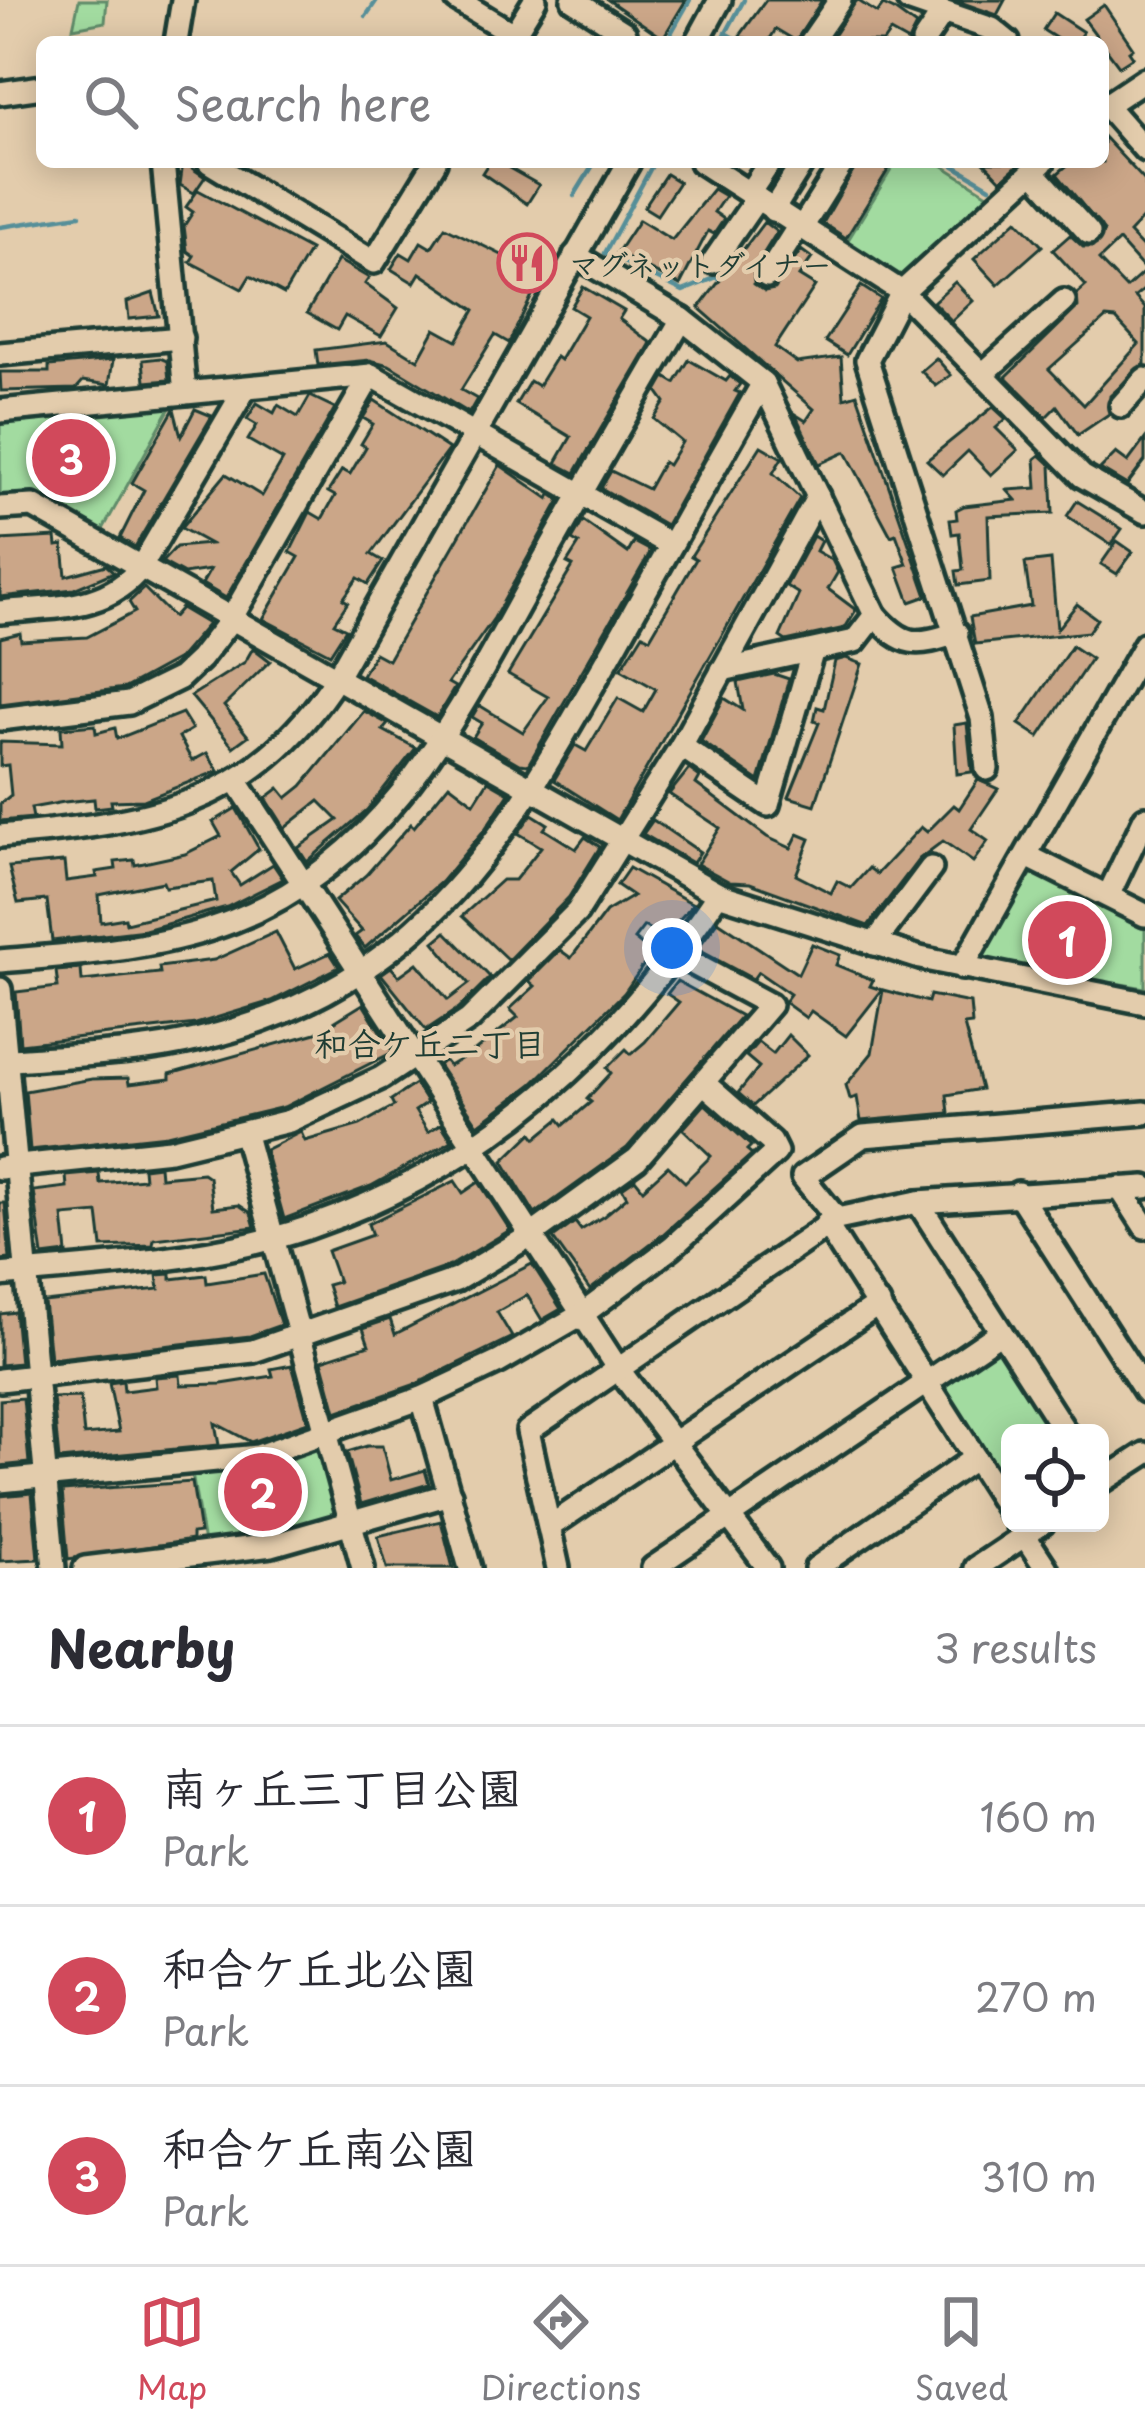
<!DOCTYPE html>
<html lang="en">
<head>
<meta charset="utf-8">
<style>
	body { margin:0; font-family:"Playpen Sans","Klee One",sans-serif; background:#f2f2f3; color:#2b2b33 }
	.controls { position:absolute; right:36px; bottom:36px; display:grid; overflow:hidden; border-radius:18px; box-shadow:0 6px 30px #0003 }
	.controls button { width:108px; height:108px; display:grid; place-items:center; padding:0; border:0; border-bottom:3px solid #e1e1e2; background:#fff; color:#2b2b33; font:60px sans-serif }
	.you { position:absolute; left:672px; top:948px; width:42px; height:42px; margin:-30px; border:9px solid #fff; border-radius:50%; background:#1a73e8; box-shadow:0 0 0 18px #1a73e833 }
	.badge { display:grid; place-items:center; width:78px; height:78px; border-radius:50%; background:#d1495b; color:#fff; font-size:39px; font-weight:700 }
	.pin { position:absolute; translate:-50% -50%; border:6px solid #fff; box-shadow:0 3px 12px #0006 }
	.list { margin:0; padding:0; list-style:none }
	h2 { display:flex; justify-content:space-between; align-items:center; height:156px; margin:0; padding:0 48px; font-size:51px }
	h2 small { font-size:39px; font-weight:400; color:#7c7c81 }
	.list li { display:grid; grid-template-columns:78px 1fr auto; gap:36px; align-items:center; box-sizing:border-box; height:180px; padding:0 48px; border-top:3px solid #e1e1e2 }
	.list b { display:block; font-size:45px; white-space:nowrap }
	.list p { margin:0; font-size:39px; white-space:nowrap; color:#7c7c81 }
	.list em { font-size:39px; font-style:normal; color:#7c7c81 }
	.icon { flex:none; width:66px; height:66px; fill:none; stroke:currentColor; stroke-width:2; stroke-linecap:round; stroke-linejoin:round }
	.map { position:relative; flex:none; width:1145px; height:1568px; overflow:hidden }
	.search { position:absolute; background:#fff; box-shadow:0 6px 30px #0003; left:36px; right:36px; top:36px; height:132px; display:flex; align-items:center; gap:30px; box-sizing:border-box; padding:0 42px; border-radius:18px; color:#7c7c81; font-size:45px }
	.sheet { height:696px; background:#fff }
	nav { display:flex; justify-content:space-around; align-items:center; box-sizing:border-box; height:168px; border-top:3px solid #e1e1e2; background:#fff; font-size:33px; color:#7c7c81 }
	nav a { display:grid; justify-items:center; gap:6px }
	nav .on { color:#d1495b }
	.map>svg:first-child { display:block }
</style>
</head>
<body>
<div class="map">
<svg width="1145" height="1568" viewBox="0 0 1145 1568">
	<rect width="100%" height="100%" fill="#e3ccac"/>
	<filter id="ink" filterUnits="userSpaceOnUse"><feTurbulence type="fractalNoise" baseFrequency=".00833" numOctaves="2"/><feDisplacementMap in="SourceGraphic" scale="24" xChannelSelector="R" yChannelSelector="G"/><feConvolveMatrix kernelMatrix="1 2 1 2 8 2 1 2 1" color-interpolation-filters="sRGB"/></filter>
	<g filter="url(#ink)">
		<!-- green -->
		<g fill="#a2dba0" stroke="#608c6a" stroke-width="3">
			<polygon points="79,0 107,0 105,22 73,28"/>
			<polygon points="896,162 937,162 991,196 915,275 899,281 845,245"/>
			<polygon points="171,406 101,533 0,501 0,420"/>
			<polygon points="1034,870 1145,925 1145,988 982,961 980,955"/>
			<polygon points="1002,1343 1058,1433 1010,1433 1006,1493 938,1386"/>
			<polygon points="317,1444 338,1516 273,1538 205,1549 191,1468"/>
		</g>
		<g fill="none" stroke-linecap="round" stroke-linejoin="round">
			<!-- stream -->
			<g stroke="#578f99" stroke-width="4.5">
				<polyline points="366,16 377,0"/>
				<polyline points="726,33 742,42"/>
				<polyline points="666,42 690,0"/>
				<polyline points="721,42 744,0"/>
				<polyline points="654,162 605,253 683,291 717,277 722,281"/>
				<polyline points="948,162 990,187"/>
				<polyline points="574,196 595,162"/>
				<polyline points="0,227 80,215"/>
			</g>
		</g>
		<!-- building -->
		<g fill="#cba688" stroke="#1f3d34" stroke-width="3" fill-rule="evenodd">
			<polygon points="608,0 686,0 663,38"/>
			<polygon points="766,0 822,0 796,41 776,29 768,42 739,37"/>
			<polygon points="857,0 877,13 883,5 894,10 916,26 908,42 890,32 883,42 829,42"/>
			<polygon points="954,0 1005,0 997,15"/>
			<polygon points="1104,5 1133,48 1129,51 1133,57 1119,66 1084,19"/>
			<polygon points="1054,13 1083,32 1076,42 1062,42 1043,30"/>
			<path d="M 1103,136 L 1145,181 L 1145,216 L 1129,233 L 1145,250 L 1145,270 L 1119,241 L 1099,260 L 1126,288 L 1145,271 L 1145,289 L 1135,297 L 1145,308 L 1145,364 L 1110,396 L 1109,414 L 1078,435 L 1057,406 L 1046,417 L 1006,377 L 1078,307 L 1077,294 L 1086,286 L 1053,250 L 1070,235 L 1083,247 L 1093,247 L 1104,231 L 1057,174 L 1071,162 L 1103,162 ZM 1106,318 L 1116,319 L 1139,344 L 1084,405 L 1049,369 Z"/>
			<polygon points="183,162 205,177 194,193 180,185"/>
			<polygon points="489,162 512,162 509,168 539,185 527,204 482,173"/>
			<polygon points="858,162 893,162 846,238 823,223"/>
			<polygon points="984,162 1021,162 1001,180"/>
			<polygon points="666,174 679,182 657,215 644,207"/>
			<polygon points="713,189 725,196 714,212 724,219 714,234 708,231 680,285 617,253 639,220 672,240"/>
			<polygon points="198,190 310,250 284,294 250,276 242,289 190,262 194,256 187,251 184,226 193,212 186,207"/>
			<polygon points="1017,220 1042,246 998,285 974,259"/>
			<polygon points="764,222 777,232 754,269 754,284 765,291 775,289 801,250 812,258 799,276 815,286 775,347 797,363 841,357 844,398 857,394 927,596 910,602 897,567 907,564 896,534 891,536 846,452 819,464 795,414 806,421 814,409 699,308"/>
			<polygon points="445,227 504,256 511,243 519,243 550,259 509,343 495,335 461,390 477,399 469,413 389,365 370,360 318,365 316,350 387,341 418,360 435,329 457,341 475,310 420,273 414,283 391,269 401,253 411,259 421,242 431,248"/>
			<polygon points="338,260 369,278 365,284 398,308 381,336 345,316 337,330 307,313"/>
			<polygon points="955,282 973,301 952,321 933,302"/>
			<polygon points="861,286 881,299 847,355 825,341"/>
			<polygon points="583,287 624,311 619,319 651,343 575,473 556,463 571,437 516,404 530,381 538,386 556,357 560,360 586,316 571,307"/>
			<polygon points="153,293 159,316 129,319 127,302"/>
			<polygon points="160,358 167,361 169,380 145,382 143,360"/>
			<polygon points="936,358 951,375 936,386 921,371"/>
			<polygon points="113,360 109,385 83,381 76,389 1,391 0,372 49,372 49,366"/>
			<polygon points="689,360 726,381 730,376 740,384 735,391 740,393 666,525 601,488 611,471 648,489 663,462 668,465 682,442 654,419 665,402 657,391 665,377 675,383"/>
			<polygon points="310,396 335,408 226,598 202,584 210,570 184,574 162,562 176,547 210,544 181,528 226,474 262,496 283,460 248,440 257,425 247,419 257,403 274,413 278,405 298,417"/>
			<polygon points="374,400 449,449 371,554 383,561 368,584 358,578 343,599 348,602 334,623 346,629 330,654 263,619 299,557 290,552 310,512 322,519 335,496 328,492 342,470 350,474 366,447 361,444 373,424 363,418"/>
			<polygon points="993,407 1006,419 996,428 1018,450 991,475 968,451 943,475 927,460"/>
			<polygon points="174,409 181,436 195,409 212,416 135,547 120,538 144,490 132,483"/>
			<polygon points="1145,439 1145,461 1127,485 1100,469 1116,453 1128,462"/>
			<polygon points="761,446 782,458 773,473 800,498 617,820 554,780 575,745 586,751 618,698 643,712 656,689 621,669 643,634 650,638 696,559 691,556"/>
			<polygon points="1040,455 1051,465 1053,513 988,516 990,581 958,585 956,571 963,570 959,533 952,534 950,520 957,519 956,510 964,506 1016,500 1007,490 1037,488 1035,459"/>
			<polygon points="500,465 549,499 551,494 560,500 494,618 448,683 455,687 437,717 362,675 375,653 388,660"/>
			<polygon points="1077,501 1122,529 1111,545 1067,516"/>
			<polygon points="583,521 628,553 634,542 651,551 528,765 519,764 473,737 482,723 472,717 479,705 523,732 548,697 508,674 573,566 567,563 579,544 572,540"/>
			<polygon points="813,536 821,541 816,551 832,560 838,572 828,589 856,610 845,628 786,641 780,637 799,594 786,586"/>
			<polygon points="56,537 57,546 63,545 66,576 106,565 114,572 74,589 0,597 0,540"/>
			<polygon points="1117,541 1133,552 1117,574 1101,564"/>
			<polygon points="1051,560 1057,629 1077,604 1097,619 1088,632 975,644 970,617 1031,606 1025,563"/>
			<polygon points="144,588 173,617 181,608 208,624 178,659 125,688 0,704 0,638 20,633 21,641 87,637 135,612 129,602"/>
			<polygon points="1072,646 1091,659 1039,737 1019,724"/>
			<polygon points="253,648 270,661 224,706 248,736 233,747 191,696 245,662"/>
			<polygon points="846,658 862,664 815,805 789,797 819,723 814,721 817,707 824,709 835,661"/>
			<polygon points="774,674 789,679 759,781 701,741 724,698 743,710 738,682"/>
			<polygon points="364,711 388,724 383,730 416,748 367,810 307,862 298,848 338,820 319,801 285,828 266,798 279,788 287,798 302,786"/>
			<polygon points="182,713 192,729 179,737 192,761 207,753 218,771 144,800 111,801 112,806 95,808 94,799 64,802 31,808 33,818 0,821 0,804 11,795 8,765 0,766 0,742 62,744 61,728 95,725 96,733 115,728 117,739"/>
			<polygon points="967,723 972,772 957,774 954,725"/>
			<polygon points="689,769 700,777 696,784 767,837 791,848 798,834 810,839 796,875 831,893 837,881 851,888 869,868 877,874 921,827 927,832 954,805 959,809 978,780 998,789 971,829 988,841 973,862 943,841 919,859 868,926 750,883 730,882 697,864 720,828 669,794"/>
			<polygon points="488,781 509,793 485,829 441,882 365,948 355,936 362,931 335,901 366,875 411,824 414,827 449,784 474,803"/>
			<path d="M 236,808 L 259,849 L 231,872 L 240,885 L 273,864 L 283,879 L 227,907 L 145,930 L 52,941 L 47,900 L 18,903 L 9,867 L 64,862 L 66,881 L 97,877 L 96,872 L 116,869 L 115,862 L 134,860 L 135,865 L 185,854 L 221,836 L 213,822 ZM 213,881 L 216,901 L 126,923 L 125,918 L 101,922 L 99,895 L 163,882 L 165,887 Z"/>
			<polygon points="532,814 548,824 544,829 576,849 585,837 600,847 569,897 508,960 462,916 502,880 515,880 541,847 518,833"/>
			<polygon points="653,820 700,852 693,863 643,834"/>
			<polygon points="629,868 693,904 663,938 644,926 634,939 652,953 624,993 532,1084 478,1125 438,1065 444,1060 449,1066 476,1050 518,1017 510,1009 535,986 529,981 560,950 571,958 606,912 633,896 617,885"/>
			<polygon points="718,921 798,974 812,944 840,955 836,965 873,980 870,986 882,990 846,1036 811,1011 806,1018 784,1002 790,994 758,972 753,979 697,949"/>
			<polygon points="276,932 295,969 330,953 339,967 272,1001 196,1024 20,1044 16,992 58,987 56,971 81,969 82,981 160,973 159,967 214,960"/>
			<polygon points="446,932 490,977 459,1008 426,1030 381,974 391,967 399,976 417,963 448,1000 469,984 434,942"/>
			<polygon points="677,981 741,1016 627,1148 535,1214 503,1161 532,1133 536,1138 559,1119 564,1125 591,1102 587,1099 611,1073 607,1068 626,1049 631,1054 645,1042 679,1002 667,994"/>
			<polygon points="883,990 928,1002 930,995 970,1003 972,1024 964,1025 981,1089 947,1095 949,1113 861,1121 857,1097 850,1099 846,1085 872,1053"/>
			<polygon points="363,1004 393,1052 284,1107 167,1135 30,1150 25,1091 92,1079 128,1078 129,1084 170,1079 170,1074 316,1033"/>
			<polygon points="788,1035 808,1055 753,1106 738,1093 759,1067 746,1056 758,1042 773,1054"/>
			<polygon points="415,1084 427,1103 415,1111 428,1132 441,1124 452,1141 371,1186 284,1219 265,1150 301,1132 305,1141 360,1125 394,1106 391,1100"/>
			<polygon points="705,1104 751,1146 747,1150 752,1154 662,1235 590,1290 553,1238 575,1222 581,1230 604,1216 627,1197 622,1188 635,1179 643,1189 668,1166 685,1182 711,1156 683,1129"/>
			<polygon points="159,1166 160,1177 203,1173 209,1177 213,1208 239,1205 251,1213 255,1227 154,1239 153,1245 102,1247 98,1213 63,1216 67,1253 43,1256 34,1191 67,1187 66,1176 99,1173 100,1183 144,1179 143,1168"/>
			<polygon points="455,1181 463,1193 479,1182 510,1230 450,1266 334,1307 327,1285 338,1282 327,1251 372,1235 368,1224"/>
			<polygon points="0,1203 5,1203 10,1259 0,1260"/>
			<polygon points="532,1264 561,1309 542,1320 527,1295 497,1312 512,1337 416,1384 336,1412 322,1360 369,1345 363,1328 390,1319 395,1334"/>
			<polygon points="171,1274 171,1279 206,1275 207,1283 264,1274 281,1325 250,1336 50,1359 44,1302 159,1289 157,1275"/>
			<polygon points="15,1312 20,1363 0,1365 0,1314"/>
			<polygon points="292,1365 308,1422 251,1442 215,1423 219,1445 59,1460 53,1398 80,1397 84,1435 119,1432 109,1383 123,1381 124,1391 156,1387 155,1377 180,1375 181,1385 222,1384 273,1376 271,1369"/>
			<polygon points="23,1398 29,1463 0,1466 0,1400"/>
			<polygon points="367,1446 382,1446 391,1480 425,1470 429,1484 361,1504 347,1452"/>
			<polygon points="192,1482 200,1533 192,1534 192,1540 68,1559 62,1491"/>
			<polygon points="32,1493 38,1559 0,1561 0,1496"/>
			<polygon points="441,1521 453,1568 387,1568 378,1536"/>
		</g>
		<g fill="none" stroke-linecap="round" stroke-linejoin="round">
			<!-- minor casing -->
			<g stroke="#1f3d34" stroke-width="30">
				<g id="minor">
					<polyline points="457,0 526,42"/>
					<polyline points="573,0 625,33"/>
					<polyline points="908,0 992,29 1008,42"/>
					<polyline points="176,42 183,0"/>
					<polyline points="509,42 535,0"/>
					<polyline points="697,42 720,0"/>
					<polyline points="811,42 840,0"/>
					<polyline points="923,42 942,14"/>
					<polyline points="0,93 42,87"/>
					<polyline points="1103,102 1145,150"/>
					<polyline points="1103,107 1145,79"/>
					<polyline points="163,162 185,393"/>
					<polyline points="209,162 374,262 435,162"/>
					<polyline points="701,162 902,292 1082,476 1145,512"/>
					<polyline points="1033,171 1089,233"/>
					<polyline points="749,193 770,162"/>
					<polyline points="773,210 803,162"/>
					<polyline points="801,229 843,162"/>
					<polyline points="575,255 682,319 763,383 875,615 855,641 722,670"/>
					<polyline points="713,262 757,198"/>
					<polyline points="767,276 798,227"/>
					<polyline points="0,354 181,338"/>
					<polyline points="985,372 1064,301"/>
					<polyline points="1121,406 1145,379"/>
					<polyline points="0,411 371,375 671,545"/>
					<polyline points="0,508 33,506 718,894 920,958 1145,1003"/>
					<path d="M 0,612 C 52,606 106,612 141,567 L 245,389"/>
					<path d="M 875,615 C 904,648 916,646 957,633"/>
					<polyline points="0,719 129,703 180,678 200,659 231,619 371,375"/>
					<polyline points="681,746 768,805 812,653"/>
					<polyline points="987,769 982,718 867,360 902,292 1043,162"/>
					<polyline points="236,780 616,1366 768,1568"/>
					<path d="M 0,836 C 144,823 252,809 337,677 L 629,162"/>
					<polyline points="1029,857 1145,915"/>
					<polyline points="1108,896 1145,818"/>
					<polyline points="874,944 931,868"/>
					<path d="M 0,961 C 78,954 159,950 233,921 C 391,859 459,711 537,572 C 584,487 633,403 682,319"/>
					<polyline points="962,968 1145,644"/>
					<polyline points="0,989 54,1568"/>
					<path d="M 0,1061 C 66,1055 135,1055 200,1039 C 424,986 511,831 615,646 C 664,558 713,470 763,383"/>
					<polyline points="245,1135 363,1568"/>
					<polyline points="0,1168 170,1150 289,1121 381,1078 469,1020 577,912 681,746 818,496"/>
					<polyline points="1120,1188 1145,1227"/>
					<polyline points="1018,1193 1145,1391"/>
					<polyline points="918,1202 1066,1433"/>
					<polyline points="837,1219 803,1177 863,1136 1145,1113"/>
					<polyline points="826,1224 1010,1513"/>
					<path d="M 0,1275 C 101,1265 210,1261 307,1228 C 488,1165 614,1050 718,894"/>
					<polyline points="0,1380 253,1351 456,1280 533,1234 637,1159 770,1005 677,955"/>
					<polyline points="422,1398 470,1568"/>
					<polyline points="0,1481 258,1456 422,1398 499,1362 584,1313 672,1247 776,1152 771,1142 706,1085"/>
					<polyline points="1100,1483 1145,1454"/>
					<polyline points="1017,1524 1046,1568"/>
					<polyline points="549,1527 879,1304"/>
					<polyline points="85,1568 272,1545 450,1494"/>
					<polyline points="558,1568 528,1431 837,1219 918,1202 1145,1187"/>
					<polyline points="653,1568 1001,1332"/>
					<polyline points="816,1568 975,1458"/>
					<polyline points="976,1568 1043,1523"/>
				</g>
			</g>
			<!-- minor -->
			<use href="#minor" stroke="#e3ccac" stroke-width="21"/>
		</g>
	</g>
	<!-- icons -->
	<defs>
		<g id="restaurant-ring" transform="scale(3)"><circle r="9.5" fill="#e3ccac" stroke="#d1495b" stroke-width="1.5"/><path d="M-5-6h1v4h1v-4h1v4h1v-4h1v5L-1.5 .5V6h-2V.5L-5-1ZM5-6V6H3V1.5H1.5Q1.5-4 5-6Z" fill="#d1495b"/></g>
	</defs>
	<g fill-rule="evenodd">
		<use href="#restaurant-ring" x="527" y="263"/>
	</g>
	<g text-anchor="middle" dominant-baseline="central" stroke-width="9" stroke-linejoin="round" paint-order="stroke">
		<!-- poi labels -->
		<g font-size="30" font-weight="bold" fill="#1f3d34" stroke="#e3ccac" text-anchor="start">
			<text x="569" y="263">マグネットダイナー</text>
		</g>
		<!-- neighbourhood labels -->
		<g font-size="33" font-weight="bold" fill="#1f3d34" stroke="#e3ccac">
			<text x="430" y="1042">和合ケ丘二丁目</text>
		</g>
	</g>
</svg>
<div class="controls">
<button><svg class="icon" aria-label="locate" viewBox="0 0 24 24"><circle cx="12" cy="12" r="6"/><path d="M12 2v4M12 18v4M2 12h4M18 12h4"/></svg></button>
</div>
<div class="you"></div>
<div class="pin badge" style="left:1067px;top:940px">1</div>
<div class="pin badge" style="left:263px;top:1492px">2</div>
<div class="pin badge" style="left:71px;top:458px">3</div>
<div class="search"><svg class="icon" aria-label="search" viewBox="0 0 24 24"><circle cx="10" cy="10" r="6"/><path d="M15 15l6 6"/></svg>Search here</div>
</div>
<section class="sheet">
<h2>Nearby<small>3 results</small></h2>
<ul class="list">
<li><span class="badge">1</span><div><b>南ヶ丘三丁目公園</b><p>Park</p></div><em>160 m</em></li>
<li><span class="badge">2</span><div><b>和合ケ丘北公園</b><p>Park</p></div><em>270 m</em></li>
<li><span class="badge">3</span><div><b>和合ケ丘南公園</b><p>Park</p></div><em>310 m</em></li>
</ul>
</section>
<nav>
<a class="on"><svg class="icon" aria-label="map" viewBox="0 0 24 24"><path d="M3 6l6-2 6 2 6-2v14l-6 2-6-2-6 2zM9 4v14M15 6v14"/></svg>Map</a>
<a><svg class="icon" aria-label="directions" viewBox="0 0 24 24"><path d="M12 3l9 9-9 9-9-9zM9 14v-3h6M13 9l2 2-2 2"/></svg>Directions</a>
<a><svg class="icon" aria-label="saved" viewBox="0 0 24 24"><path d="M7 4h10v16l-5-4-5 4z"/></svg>Saved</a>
</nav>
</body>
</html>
